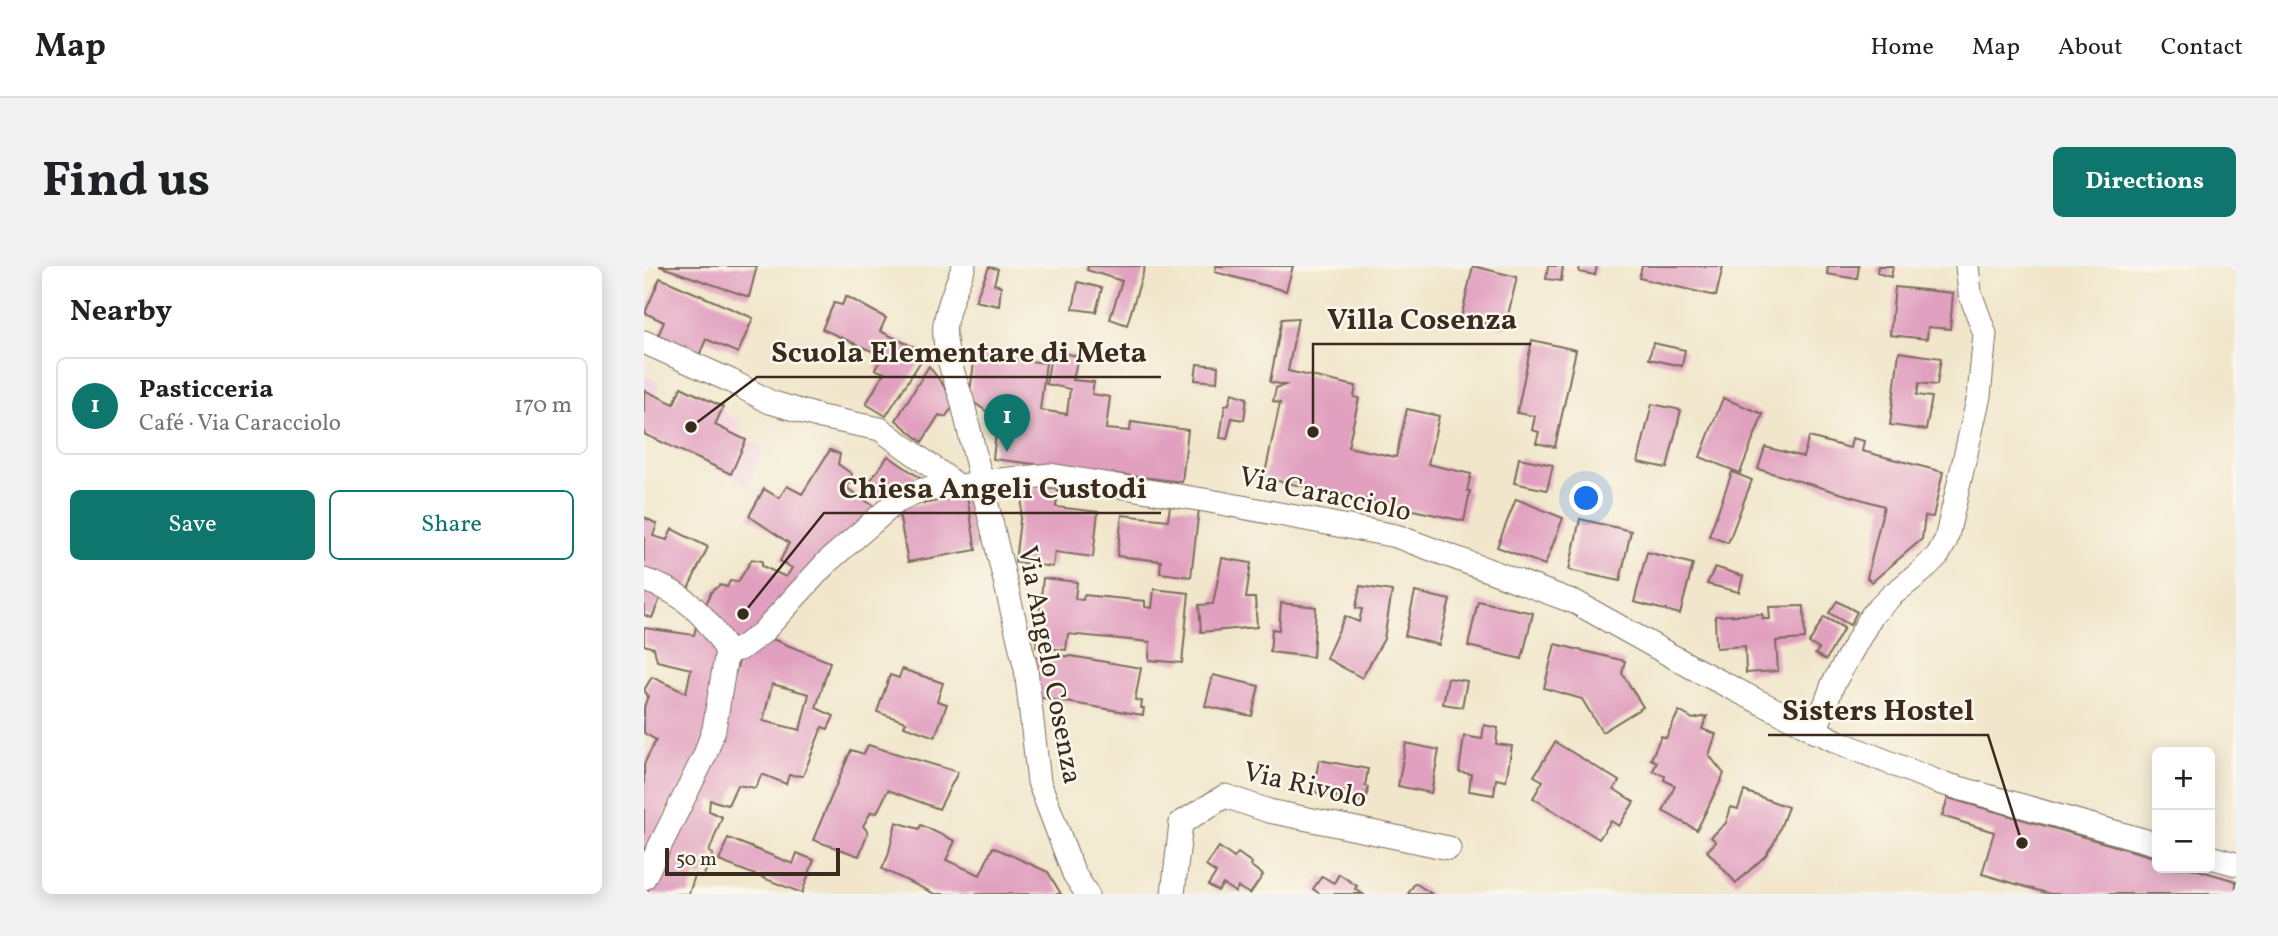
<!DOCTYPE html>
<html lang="en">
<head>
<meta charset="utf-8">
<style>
	body { margin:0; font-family:Vollkorn,serif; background:#f2f2f2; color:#202124 }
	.controls { position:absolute; right:21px; bottom:21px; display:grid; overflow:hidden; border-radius:10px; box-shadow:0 4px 18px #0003 }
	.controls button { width:63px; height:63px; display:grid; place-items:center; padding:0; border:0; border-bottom:2px solid #e0e0e0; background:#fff; color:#202124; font:35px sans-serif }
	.scale { position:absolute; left:21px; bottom:18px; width:175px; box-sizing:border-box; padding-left:7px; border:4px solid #3b2a1e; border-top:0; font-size:19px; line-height:24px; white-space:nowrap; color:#3b2a1e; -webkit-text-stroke:5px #fbf7ec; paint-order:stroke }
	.you { position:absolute; left:943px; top:233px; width:24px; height:24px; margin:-18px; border:5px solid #fff; border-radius:50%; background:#1a73e8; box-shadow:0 0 0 10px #1a73e833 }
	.badge { display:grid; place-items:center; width:46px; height:46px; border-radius:50%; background:#0f766e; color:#fff; font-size:23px; font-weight:700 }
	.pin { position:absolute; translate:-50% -58px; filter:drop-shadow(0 2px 4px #0008) }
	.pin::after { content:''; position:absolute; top:37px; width:24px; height:21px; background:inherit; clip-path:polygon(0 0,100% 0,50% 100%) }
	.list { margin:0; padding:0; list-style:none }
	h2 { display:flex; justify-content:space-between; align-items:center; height:91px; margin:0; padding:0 28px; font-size:30px }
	h2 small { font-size:23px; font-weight:400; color:#757577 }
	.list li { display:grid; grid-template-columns:46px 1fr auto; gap:21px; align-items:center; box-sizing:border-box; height:98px; margin:0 14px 14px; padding:0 14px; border:2px solid #e0e0e0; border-radius:10px }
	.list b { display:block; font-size:26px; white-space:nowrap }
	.list p { margin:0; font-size:23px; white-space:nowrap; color:#757577 }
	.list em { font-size:23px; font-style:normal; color:#757577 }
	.actions { display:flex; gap:14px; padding:21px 28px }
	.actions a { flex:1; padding:16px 0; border:2px solid #0f766e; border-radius:10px; text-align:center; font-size:24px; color:#0f766e }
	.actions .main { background:#0f766e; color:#fff }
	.map { position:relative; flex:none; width:1592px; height:628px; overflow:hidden; border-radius:10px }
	header { display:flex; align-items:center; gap:42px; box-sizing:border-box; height:98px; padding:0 35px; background:#fff; border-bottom:2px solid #e0e0e0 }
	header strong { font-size:33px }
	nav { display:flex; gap:38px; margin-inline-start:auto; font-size:24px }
	.intro { display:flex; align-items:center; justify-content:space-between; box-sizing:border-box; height:168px; padding:0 42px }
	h1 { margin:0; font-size:49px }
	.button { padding:18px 32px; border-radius:10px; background:#0f766e; color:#fff; font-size:24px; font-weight:700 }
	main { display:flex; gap:42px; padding:0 42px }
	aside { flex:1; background:#fff; border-radius:10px; box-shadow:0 4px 18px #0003 }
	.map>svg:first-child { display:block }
</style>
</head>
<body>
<header>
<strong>Map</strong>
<nav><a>Home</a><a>Map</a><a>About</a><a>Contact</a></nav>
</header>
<div class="intro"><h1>Find us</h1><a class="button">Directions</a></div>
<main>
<aside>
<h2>Nearby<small></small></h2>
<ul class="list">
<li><span class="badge">1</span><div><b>Pasticceria</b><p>Café · Via Caracciolo</p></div><em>170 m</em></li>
</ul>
<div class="actions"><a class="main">Save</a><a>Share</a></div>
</aside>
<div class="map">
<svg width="1592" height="628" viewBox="0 0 1592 628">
	<rect width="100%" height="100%" fill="#fbf7ec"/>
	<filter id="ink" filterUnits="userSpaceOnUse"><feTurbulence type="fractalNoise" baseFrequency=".0143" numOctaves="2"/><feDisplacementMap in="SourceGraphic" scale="14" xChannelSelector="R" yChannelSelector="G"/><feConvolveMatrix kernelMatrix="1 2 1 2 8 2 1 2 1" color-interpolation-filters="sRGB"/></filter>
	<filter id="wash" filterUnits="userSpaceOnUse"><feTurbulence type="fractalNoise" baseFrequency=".00686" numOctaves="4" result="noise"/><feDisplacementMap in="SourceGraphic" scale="28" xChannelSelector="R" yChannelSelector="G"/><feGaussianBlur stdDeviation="1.57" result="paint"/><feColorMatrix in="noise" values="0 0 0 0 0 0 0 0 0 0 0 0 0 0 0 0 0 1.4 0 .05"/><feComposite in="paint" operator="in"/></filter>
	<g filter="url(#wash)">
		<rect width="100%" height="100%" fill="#f1e6cb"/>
		<!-- built -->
		<polygon fill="#f3cfe0" points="0,109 15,117 11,131 48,148 57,132 96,156 94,166 119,183 104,218 0,168"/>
		<g id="blocks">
			<!-- building -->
			<g fill="#e1a0bf" fill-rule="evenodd">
				<polygon points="15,0 113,0 105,31"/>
				<polygon points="444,0 501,0 483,59 466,53 478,15 443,4"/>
				<polygon points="572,0 649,0 642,25 571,6"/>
				<polygon points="829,0 873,11 861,62 817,52"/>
				<polygon points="904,0 919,0 917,15 902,13"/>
				<polygon points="936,0 953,0 951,9 935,6"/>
				<polygon points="998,0 1079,0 1072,30 995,12"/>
				<polygon points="1184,0 1215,0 1213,13 1183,8"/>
				<polygon points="1234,0 1249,0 1247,11 1233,7"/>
				<polygon points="345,1 354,3 350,18 357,20 355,40 331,35"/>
				<polygon points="16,12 109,52 94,87 62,73 55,90 13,72 20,56 1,47"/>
				<polygon points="434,16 458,22 452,46 429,43"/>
				<polygon points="1251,21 1309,27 1306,63 1284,61 1283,73 1246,69"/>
				<polygon points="202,30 242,52 236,65 282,87 242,150 222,138 240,107 231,103 239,90 178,63 190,37 198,39"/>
				<polygon points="654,52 644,105 712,120 710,131 715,132 704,181 752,191 763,143 795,150 784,198 827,208 823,225 826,225 820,255 620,212 636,137 629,135 632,122 641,119 626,116 638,53"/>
				<polygon points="888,74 932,84 911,181 892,177 895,166 888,164 891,150 873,147"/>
				<polygon points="1009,77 1041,84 1038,100 1005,93"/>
				<polygon points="339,84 355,86 354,91 402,97 396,144 423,148 426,123 402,118 408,85 434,90 429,114 450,116 448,128 466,131 462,163 486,165 487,156 544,164 538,216 349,193 354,147 342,145 325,133 331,89 338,90"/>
				<polygon points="1255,86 1297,92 1293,119 1275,117 1273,129 1288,131 1282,164 1246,159"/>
				<polygon points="553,98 574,100 573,116 551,114"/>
				<polygon points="285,100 312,137 301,151 295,149 278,176 252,154"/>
				<polygon points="37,121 79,141 71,159 102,174 87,208 0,168 0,124 30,138"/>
				<polygon points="588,127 603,132 600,154 588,152 583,173 576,172 581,139 585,138"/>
				<polygon points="1079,132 1119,148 1096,207 1056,191"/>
				<polygon points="1008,138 1037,144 1023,202 994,196"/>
				<polygon points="1165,171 1206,182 1208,172 1220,175 1218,185 1299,206 1289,251 1281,250 1278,273 1228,316 1223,312 1240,240 1114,203 1121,181 1159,191"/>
				<polygon points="186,184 196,188 194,198 208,208 203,222 234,243 100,375 79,368 61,341 67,326 76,319 83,321 86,315 94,316 108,293 118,295 118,300 142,311 148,302 136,295 145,277 105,250 120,223 135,232 143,220 158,228"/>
				<polygon points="244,190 279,214 241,234 224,218"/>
				<polygon points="875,192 909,199 903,224 870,217"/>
				<polygon points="1088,206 1108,214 1084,277 1065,270"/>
				<polygon points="380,220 414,224 412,241 454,246 449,291 411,286 409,301 371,296"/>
				<polygon points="323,230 332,284 264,296 254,242"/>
				<polygon points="872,233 919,252 901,299 853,281"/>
				<polygon points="526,240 555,243 547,311 516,307 517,295 473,290 478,249 524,254"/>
				<polygon points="0,251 13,258 9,270 23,274 28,263 64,281 43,325 0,311"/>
				<polygon points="936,253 987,265 976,315 925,304"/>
				<polygon points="1003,286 1049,298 1036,348 990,336"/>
				<polygon points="578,292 607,297 602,332 611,332 613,361 557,366 555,339 569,338"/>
				<polygon points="1071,301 1099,310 1095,326 1063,318"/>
				<polygon points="399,312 433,316 431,333 439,334 440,329 501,335 501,341 508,342 510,323 545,327 538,397 505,394 506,376 424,368 422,384 392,381"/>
				<polygon points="716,320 748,325 740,373 718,412 682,392 701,350 715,356 718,343 712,342"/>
				<polygon points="0,324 17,330 8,352 0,349"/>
				<polygon points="771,326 806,334 795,379 761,370"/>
				<polygon points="834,335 889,347 878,393 824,380"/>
				<polygon points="1193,335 1213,346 1206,359 1185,347"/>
				<polygon points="637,337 672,341 669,391 626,386 628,363 635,364"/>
				<polygon points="1160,340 1161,373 1132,375 1134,405 1102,407 1101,380 1072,382 1071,350 1118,348 1119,353 1126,353 1125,341"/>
				<polygon points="1180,351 1200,362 1182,394 1171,388 1175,383 1165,377"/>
				<polygon points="54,354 76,384 64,475 0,591 0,498 12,474 0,467 0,441 4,430 0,424 8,411 42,427 47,403 13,395 10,382 0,379 0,362 50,369"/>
				<path d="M 118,369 L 186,396 L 172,442 L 190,450 L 184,463 L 178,461 L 159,510 L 145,509 L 142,518 L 118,508 L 111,522 L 93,519 L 84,539 L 66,534 L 65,545 L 78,551 L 65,586 L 69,588 L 59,611 L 51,609 L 45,628 L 2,628 L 30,571 L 68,480 L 98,387 ZM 128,418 L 165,428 L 156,464 L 119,455 Z"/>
				<polygon points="911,378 981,395 978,407 999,441 958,466 938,433 900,422"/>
				<polygon points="427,390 497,402 491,434 498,435 497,442 500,442 499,449 392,431 386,391"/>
				<polygon points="258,403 299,417 293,435 303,438 291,471 260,460 262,456 233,446 246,409 255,412"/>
				<polygon points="569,409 615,420 608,450 561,440"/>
				<polygon points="804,412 823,415 818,441 799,438"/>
				<polygon points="1035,445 1049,453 1063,450 1058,463 1072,468 1065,489 1080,508 1053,564 1019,545 1031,520 1020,514 1021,510 1009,505 1013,496 1007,493 1017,470 1022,472"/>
				<polygon points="840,459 854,462 852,478 868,480 862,515 852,513 850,529 825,525 827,508 815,506 820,470 838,473"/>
				<polygon points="911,476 975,515 970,523 990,536 975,560 967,555 955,573 889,532 899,515 890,510"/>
				<polygon points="762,477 795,484 787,527 754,520"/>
				<polygon points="224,479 314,506 295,543 244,524 233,547 227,546 219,560 224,566 215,590 169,574 207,484 220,488"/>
				<polygon points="675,494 724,503 721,520 724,521 722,536 669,526"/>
				<polygon points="1100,525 1144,541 1131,575 1121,590 1092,617 1063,585 1072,576 1067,571 1082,557 1087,541 1094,543"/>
				<polygon points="1304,532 1513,592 1513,602 1547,602 1592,615 1592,628 1406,628 1338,608 1350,566 1298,550"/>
				<polygon points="252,556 275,563 277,559 311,575 302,594 336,609 349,581 404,606 417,628 291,628 238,603 244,590"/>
				<polygon points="84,572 149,598 153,587 170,594 158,627 75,595"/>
				<polygon points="575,581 590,592 594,587 608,597 607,600 619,609 606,628 594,621 591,626 579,618 574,625 564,619 572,607 562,600"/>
				<polygon points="695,608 713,620 711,623 719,628 676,628 669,623 678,610 690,617"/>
				<polygon points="771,617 788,628 764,628"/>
			</g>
		</g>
	</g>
	<g filter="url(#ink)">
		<use href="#blocks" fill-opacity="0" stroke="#7b6c5b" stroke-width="2"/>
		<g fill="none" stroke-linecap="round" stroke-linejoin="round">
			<!-- minor casing -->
			<g stroke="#7b6c5b" stroke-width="25">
				<g id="minor">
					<path d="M 320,0 C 313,18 304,38 301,58 C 298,80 311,113 318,134 L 382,403 L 395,516 L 430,608 L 443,628"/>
					<polyline points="0,76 87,115 126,136 177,151 236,163 316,221"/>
					<path d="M 0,314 C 40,326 63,350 83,385"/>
					<polyline points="83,385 96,383 118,367 183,296 252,236 278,224 316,221 336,216 406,209 566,235 752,270 933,337 1053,404 1194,476 1294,516 1513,578"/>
					<polyline points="1171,466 1189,418 1228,349 1248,329 1277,306 1294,289 1302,274 1335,130 1341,68 1326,27 1323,0"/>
					<polyline points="1566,591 1592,598"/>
					<polyline points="0,612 61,489 70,463 83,385"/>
					<polyline points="529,628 537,557 581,530 625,545 805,582"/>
				</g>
			</g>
			<!-- minor -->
			<use href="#minor" stroke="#fff" stroke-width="23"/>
		</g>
	</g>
	<g text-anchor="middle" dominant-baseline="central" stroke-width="5" stroke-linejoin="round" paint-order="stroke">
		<!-- street labels -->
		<g font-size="28" fill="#3b2a1e" stroke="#fbf7ec">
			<text transform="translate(681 229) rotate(12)">Via Caracciolo</text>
			<text transform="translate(405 399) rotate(79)">Via Angelo Cosenza</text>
			<text transform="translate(661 520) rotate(13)">Via Rivolo</text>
		</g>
	</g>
	<!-- callouts -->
	<path fill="none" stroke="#3b2a1e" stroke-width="2.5" d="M669 166L669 78H887M47 161L113 111H517M99 348L180 247H517M1378 577L1344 469H1124"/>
	<g fill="#3b2a1e" stroke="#fbf7ec" stroke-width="2.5">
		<circle cx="669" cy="166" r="7"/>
		<circle cx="47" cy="161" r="7"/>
		<circle cx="99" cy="348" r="7"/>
		<circle cx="1378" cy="577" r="7"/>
	</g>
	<g font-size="30" text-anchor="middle" font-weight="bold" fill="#3b2a1e" stroke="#fbf7ec" stroke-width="5" stroke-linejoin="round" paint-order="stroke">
		<text x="778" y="63">Villa Cosenza</text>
		<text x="315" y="96">Scuola Elementare di Meta</text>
		<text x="349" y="232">Chiesa Angeli Custodi</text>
		<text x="1234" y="454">Sisters Hostel</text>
	</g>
</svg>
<div class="controls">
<button>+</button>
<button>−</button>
</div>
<div class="scale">50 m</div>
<div class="you"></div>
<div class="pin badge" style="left:363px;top:186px">1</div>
</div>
</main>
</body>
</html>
